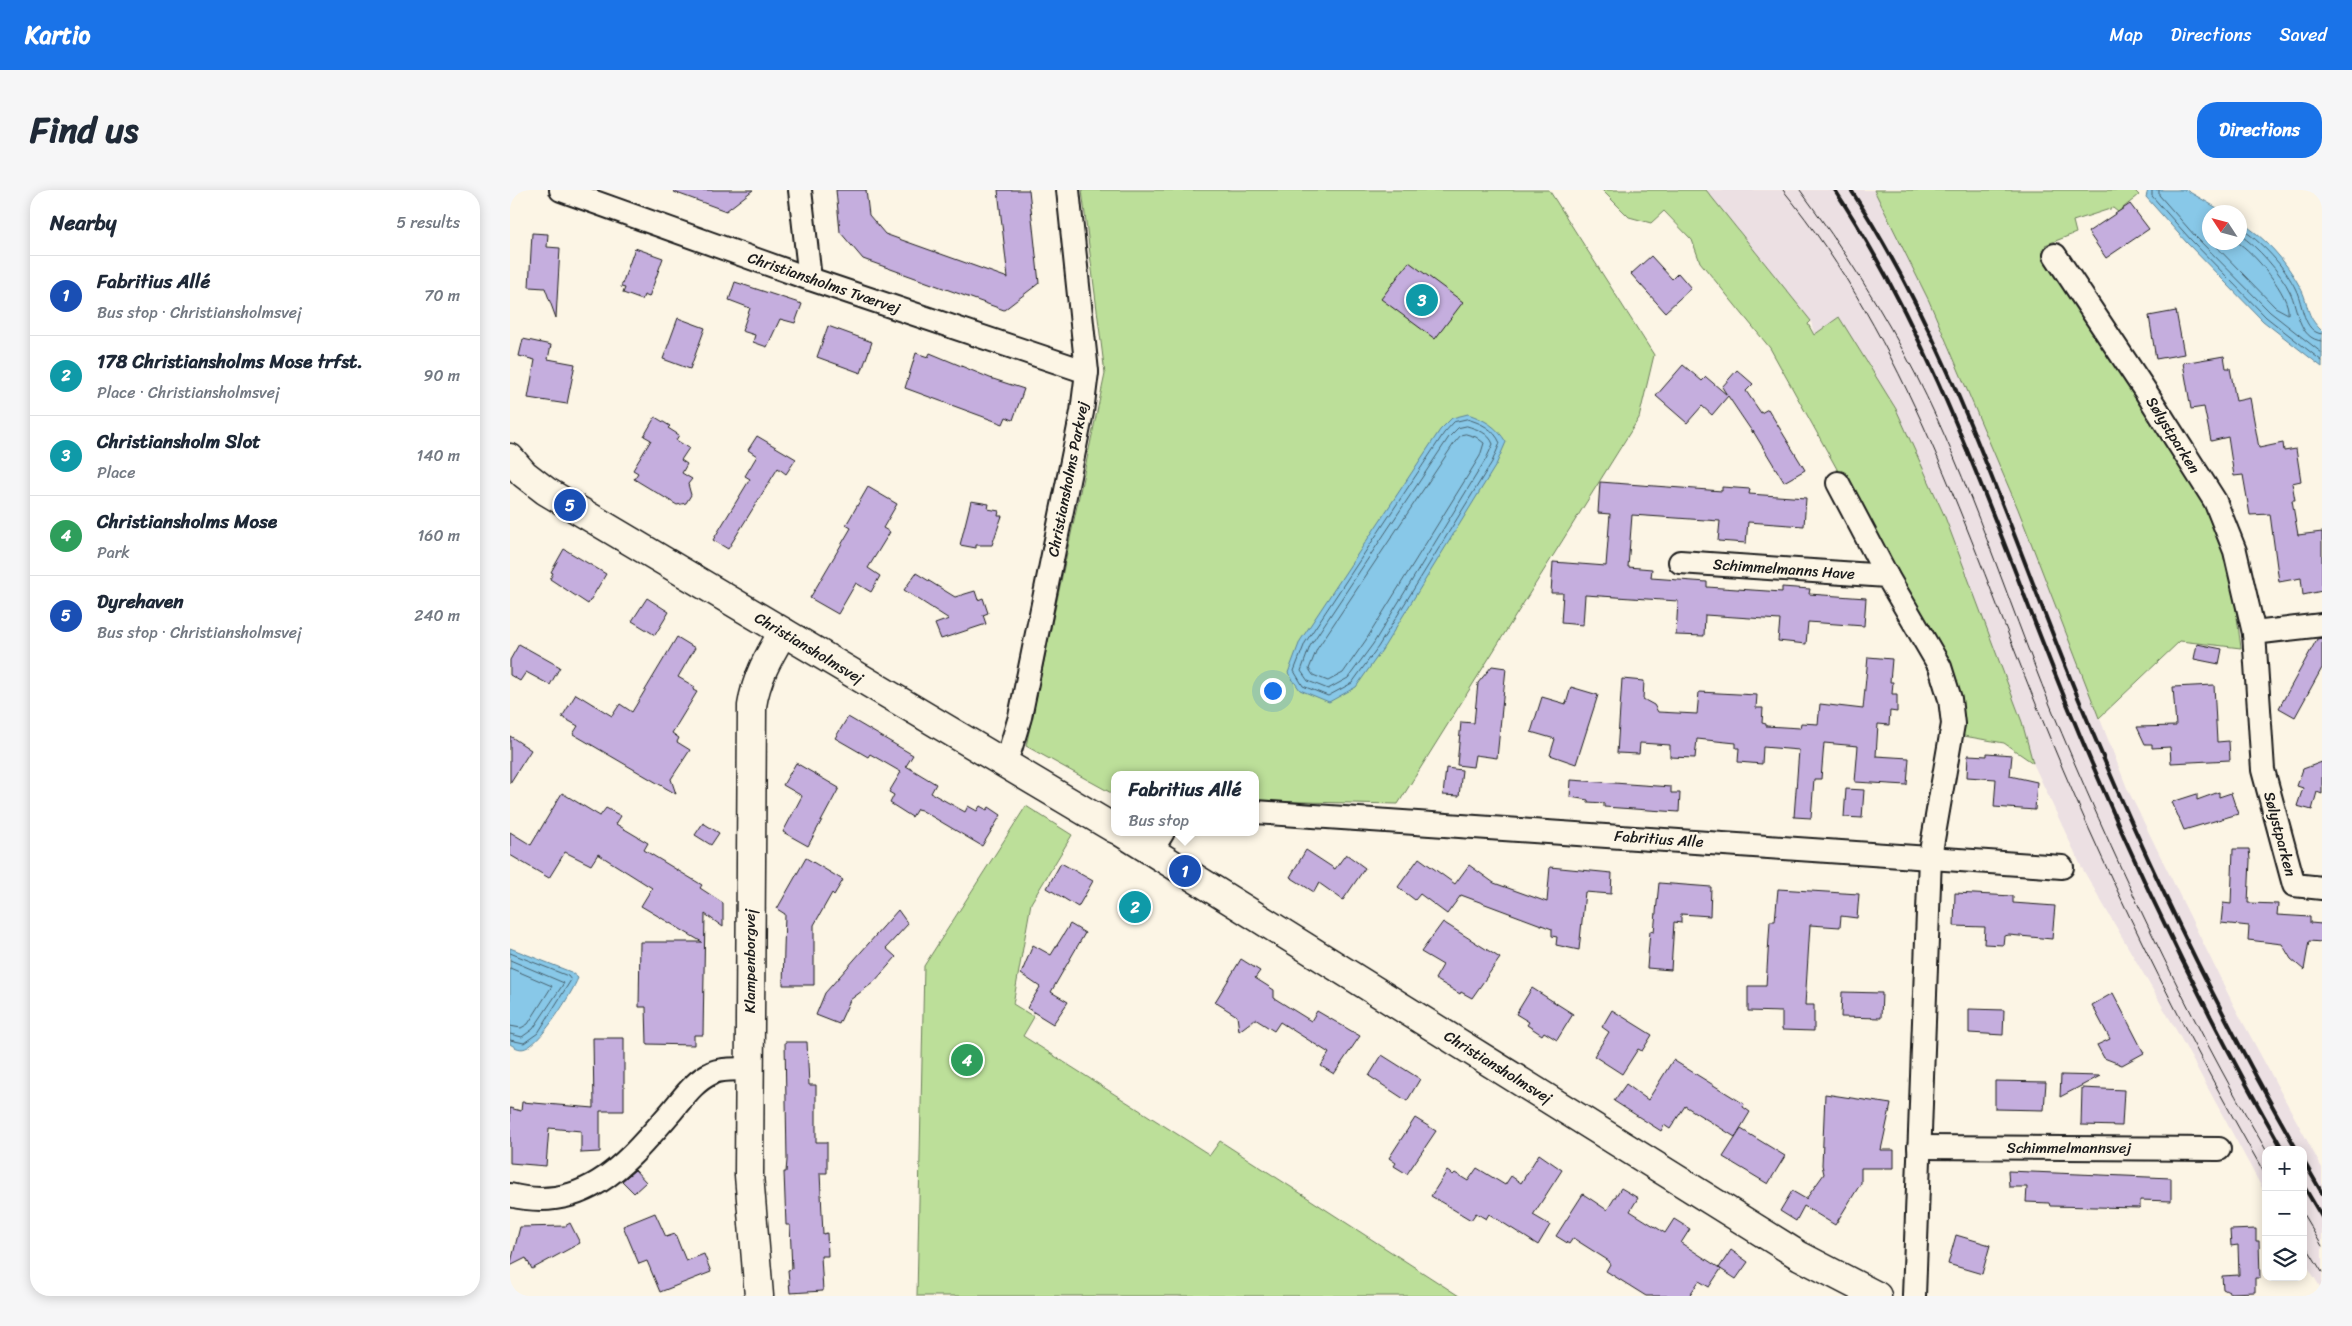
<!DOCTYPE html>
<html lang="en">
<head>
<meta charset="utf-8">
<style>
	body { margin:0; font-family:Sriracha,sans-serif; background:#f6f6f7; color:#1f2937 }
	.controls { position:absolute; right:15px; bottom:15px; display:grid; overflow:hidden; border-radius:10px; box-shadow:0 2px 12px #0003 }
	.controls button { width:45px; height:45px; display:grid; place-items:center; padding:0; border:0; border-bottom:1px solid #e0e1e3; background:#fff; color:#1f2937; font:25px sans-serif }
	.compass { position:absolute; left:1692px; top:15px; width:45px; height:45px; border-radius:50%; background:#fff; box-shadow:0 2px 12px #0003; rotate:306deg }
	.you { position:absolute; left:762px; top:500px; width:18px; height:18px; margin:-12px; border:4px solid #fff; border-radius:50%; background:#1a73e8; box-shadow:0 0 0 8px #1a73e833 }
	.badge { display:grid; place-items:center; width:32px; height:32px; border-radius:50%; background:#1a73e8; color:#fff; font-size:16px; font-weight:700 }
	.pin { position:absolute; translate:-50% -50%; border:2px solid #fff; box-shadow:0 1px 5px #0006 }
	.popup { position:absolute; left:601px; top:581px; width:148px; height:65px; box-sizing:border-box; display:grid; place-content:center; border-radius:10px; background:#fff; filter:drop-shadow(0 1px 4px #0005); font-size:16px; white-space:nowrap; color:#747a83 }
	.popup b { font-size:19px; color:#1f2937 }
	.popup::after { content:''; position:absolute; left:50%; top:100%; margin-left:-10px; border:10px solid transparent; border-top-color:#fff }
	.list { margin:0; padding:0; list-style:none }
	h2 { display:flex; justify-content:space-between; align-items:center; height:65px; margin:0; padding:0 20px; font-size:21px }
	h2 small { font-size:16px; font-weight:400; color:#747a83 }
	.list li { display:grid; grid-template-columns:32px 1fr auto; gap:15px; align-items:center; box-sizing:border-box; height:80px; padding:0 20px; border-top:1px solid #e0e1e3 }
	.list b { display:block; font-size:19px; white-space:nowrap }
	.list p { margin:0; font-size:16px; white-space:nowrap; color:#747a83 }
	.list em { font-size:16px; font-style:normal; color:#747a83 }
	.icon { flex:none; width:28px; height:28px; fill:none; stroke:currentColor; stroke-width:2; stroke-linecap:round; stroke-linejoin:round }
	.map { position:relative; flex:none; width:1812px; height:1106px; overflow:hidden; border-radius:20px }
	header { display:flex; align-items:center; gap:30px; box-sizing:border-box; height:70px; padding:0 25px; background:#1a73e8; color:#fff }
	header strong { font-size:24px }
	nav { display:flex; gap:28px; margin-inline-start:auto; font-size:18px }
	.intro { display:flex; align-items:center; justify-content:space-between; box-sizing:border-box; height:120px; padding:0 30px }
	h1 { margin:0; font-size:35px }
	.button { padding:12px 22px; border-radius:20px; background:#1a73e8; color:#fff; font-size:18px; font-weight:700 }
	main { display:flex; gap:30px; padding:0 30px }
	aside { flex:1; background:#fff; border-radius:20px; box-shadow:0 2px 12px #0003 }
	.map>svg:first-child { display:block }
</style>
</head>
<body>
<header>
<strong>Kartio</strong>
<nav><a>Map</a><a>Directions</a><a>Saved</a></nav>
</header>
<div class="intro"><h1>Find us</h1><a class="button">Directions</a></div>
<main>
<aside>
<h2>Nearby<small>5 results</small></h2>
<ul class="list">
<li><span class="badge" style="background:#1a4fb4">1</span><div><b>Fabritius Allé</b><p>Bus stop · Christiansholmsvej</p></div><em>70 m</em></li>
<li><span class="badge" style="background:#0f9aa8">2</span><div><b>178 Christiansholms Mose trfst.</b><p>Place · Christiansholmsvej</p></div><em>90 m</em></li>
<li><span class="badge" style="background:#0f9aa8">3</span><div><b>Christiansholm Slot</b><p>Place</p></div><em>140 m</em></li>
<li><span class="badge" style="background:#2e9e5b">4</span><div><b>Christiansholms Mose</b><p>Park</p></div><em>160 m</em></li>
<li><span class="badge" style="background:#1a4fb4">5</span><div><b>Dyrehaven</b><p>Bus stop · Christiansholmsvej</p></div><em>240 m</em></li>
</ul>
</aside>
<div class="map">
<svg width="1812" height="1106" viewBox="0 0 1812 1106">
	<rect width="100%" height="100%" fill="#fcf5e5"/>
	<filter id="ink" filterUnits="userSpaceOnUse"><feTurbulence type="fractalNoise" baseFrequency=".02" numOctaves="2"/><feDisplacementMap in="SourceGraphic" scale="10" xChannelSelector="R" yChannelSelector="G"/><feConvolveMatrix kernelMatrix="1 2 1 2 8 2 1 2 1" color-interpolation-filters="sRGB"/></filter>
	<g filter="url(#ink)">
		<!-- built -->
		<polygon fill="#ece0e3" points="1196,0 1364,0 1366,3 1419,111 1508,319 1617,598 1723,814 1812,978 1812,1100 1793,1069 1793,960 1756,960 1756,1005 1669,845 1572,678 1523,573 1512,532 1435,327 1386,219 1328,128 1304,145 1301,131"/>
		<!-- green -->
		<g fill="#bcdf99" stroke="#6c7e5a">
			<polygon points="572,0 1039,0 1144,165 1129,228 888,614 745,611 745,585 605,585 605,605 516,556 595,184"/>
			<polygon points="1092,0 1196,0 1301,131 1298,134 1304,145 1329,127 1386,219 1435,327 1512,532 1523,573 1494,553 1448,545 1384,382 1260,158 1190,72 1182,50 1154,21 1141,33 1119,27"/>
			<polygon points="1364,0 1624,0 1629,5 1608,22 1603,18 1563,31 1566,43 1535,55 1699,315 1719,366 1731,458 1670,451 1589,528 1508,319 1419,111"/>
			<polygon points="516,616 562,645 521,713 503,814 524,827 513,846 700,965 710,951 949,1106 407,1106 414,776"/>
		</g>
		<!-- water -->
		<g fill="#88c8e8" stroke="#5d8396">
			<path d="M 1638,0 L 1676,0 L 1714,22 L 1700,22 L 1700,52 L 1730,52 L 1730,32 C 1754,46 1776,71 1790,97 C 1800,115 1794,124 1812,141 L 1812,177 L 1753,131 L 1677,53 L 1636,7 Z"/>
			<path d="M 958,224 C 975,230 986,236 996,252 L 986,275 L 872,460 L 846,497 L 819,512 L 790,500 L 778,483 L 790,451 L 930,240 L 942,228 Z"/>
			<path d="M 0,758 L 61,782 L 68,788 C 61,805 33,849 18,857 C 11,861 6,858 0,854 Z"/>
		</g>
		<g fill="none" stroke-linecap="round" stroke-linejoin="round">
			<!-- shore -->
			<g stroke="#47616e" stroke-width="1">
				<polyline points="1642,0 1642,6 1681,50 1756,127 1812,171"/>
				<polyline points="1649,0 1649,5 1685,46 1760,122 1812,163"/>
				<path d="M 1730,38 C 1750,50 1776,78 1786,100 C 1793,114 1793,142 1812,144"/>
				<path d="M 1730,45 C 1747,56 1771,83 1780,102 C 1788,118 1788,149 1812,151"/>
				<path d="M 1702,52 L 1765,117 L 1778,124 C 1781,106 1743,61 1727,52"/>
				<path d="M 957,229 C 971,233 984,239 990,253 L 982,272 L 868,457 L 842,493 L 818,506 L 793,496 L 784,481 L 795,453 L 934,243 L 944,232 Z"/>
				<path d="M 957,236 C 967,239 979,243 983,254 L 976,269 L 863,454 L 838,488 L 818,499 L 798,491 L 791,481 L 800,456 L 939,247 L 948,238 Z"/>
				<polygon points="956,244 966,247 974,253 970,266 856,450 833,483 818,491 803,485 799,479 807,459 945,252 951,245"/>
				<polyline points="0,763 58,786 61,790 28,843 14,853 0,850"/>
				<polyline points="0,770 54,793 23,839 12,847 0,844"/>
				<polyline points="0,778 42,796 18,834 11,838 0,836"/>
			</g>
		</g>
		<!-- building -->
		<g fill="#c5aede" stroke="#1c1c1c">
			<polygon points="164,0 243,0 216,21 164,2"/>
			<polygon points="326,0 356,0 359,25 375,44 498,88 488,0 519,0 529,93 494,120 353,69 330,42"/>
			<polygon points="1620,14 1639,39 1596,68 1578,42"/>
			<polygon points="22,43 38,44 37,57 50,58 46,128 35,98 19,97"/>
			<polygon points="125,58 153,68 139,107 134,105 132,110 113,103 115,98 111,97"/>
			<polygon points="1141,66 1162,89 1168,83 1181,98 1155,122 1121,84"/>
			<polygon points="899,72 953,112 925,149 871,109"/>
			<polygon points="225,92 292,114 285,133 270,129 257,157 243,152 245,145 232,141 240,118 219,110"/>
			<polygon points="1666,121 1674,164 1646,169 1639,126"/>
			<polygon points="168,128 195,138 180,179 153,169"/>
			<polygon points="318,136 362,152 351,183 307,167"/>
			<polygon points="13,149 41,155 38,169 65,174 57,214 18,208 25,170 9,166"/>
			<polygon points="406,163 418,167 420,163 480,188 514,199 503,230 496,227 493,234 395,198"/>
			<polygon points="1714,166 1716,178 1720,178 1726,211 1740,208 1749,258 1773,253 1774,261 1786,259 1791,291 1782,293 1785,310 1782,310 1788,345 1812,342 1812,401 1793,405 1791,388 1769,392 1760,324 1740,325 1733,285 1724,286 1718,247 1701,251 1694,217 1681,219 1673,173"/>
			<polygon points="1173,175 1192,191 1196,187 1217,205 1212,197 1227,180 1243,194 1236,201 1251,223 1258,219 1295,280 1274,292 1243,241 1243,243 1218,206 1202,225 1192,216 1177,233 1146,206"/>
			<polygon points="145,227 160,236 158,238 169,245 166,250 179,258 171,270 177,274 172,283 182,289 178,294 181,305 176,313 167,315 124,289 128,283 123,280 141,250 134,246"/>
			<polygon points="247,246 286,269 276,284 268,278 218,359 203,350 240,289 235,286 247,266 238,260"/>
			<polygon points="1090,292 1212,301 1212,297 1240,299 1239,304 1296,308 1294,336 1238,332 1236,353 1208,351 1210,331 1122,325 1118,377 1142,379 1141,388 1197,392 1197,397 1272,402 1272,397 1300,399 1299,404 1356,408 1354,436 1298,432 1296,454 1268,451 1270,430 1195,425 1194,446 1166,445 1168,411 1075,405 1073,435 1051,433 1053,403 1041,403 1043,372 1096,376 1100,324 1088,323"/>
			<polygon points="358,297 387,314 373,338 380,342 358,378 370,386 361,402 346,393 328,424 300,408 341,338 336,335"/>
			<polygon points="461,311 479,314 478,319 489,321 488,326 492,326 482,355 466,355 466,358 450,355"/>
			<polygon points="54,359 96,384 78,414 40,389 43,383 41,382"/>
			<polygon points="406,383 445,407 465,401 468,410 473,408 478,423 473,425 476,434 431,449 425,434 439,429 394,400"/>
			<polygon points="137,408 159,422 145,445 122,431"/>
			<polygon points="167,447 185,458 168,487 185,497 183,500 187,502 162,543 169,548 167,552 180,560 161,589 166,604 63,544 68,536 52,527 66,504 102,526 110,514 122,522"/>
			<polygon points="1812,448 1812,478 1785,527 1769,518 1807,449"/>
			<polygon points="9,454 50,477 40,495 16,482 10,491 0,485 0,470"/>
			<polygon points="1687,454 1712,459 1709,474 1684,469"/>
			<polygon points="1358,467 1382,469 1380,492 1383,492 1382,504 1387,504 1387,522 1380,521 1379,535 1368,534 1366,566 1399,568 1397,595 1345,592 1348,556 1314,553 1311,589 1304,589 1301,628 1284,627 1289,560 1253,557 1252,574 1228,572 1229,558 1226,558 1226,553 1187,549 1185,568 1160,567 1160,555 1130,553 1129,564 1107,563 1112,489 1134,491 1133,509 1144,515 1148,522 1187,524 1189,502 1247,505 1246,518 1253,518 1252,533 1256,534 1256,536 1290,538 1291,533 1308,534 1310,514 1353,519"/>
			<polygon points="982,476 996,478 987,568 965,565 963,577 947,575 951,532 964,533 968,493"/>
			<polygon points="1704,495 1707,552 1719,551 1720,570 1661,573 1660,557 1642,558 1642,554 1635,554 1627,537 1666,536 1663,497"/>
			<polygon points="1061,497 1088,505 1066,574 1040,565 1045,549 1021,542 1032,507 1056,514"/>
			<polygon points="338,527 403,565 396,576 426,594 421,603 455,622 458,616 467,621 470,616 477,620 479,617 491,625 472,656 411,620 407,619 402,627 380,613 384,605 379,602 391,582 360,564 358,567 325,548"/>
			<polygon points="0,546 21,560 0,593"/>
			<polygon points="1477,563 1502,565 1500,586 1527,592 1525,620 1484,617 1486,589 1457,587 1458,565 1477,566"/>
			<polygon points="1812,572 1812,604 1807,602 1802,620 1787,616 1793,598 1787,596 1793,579"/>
			<polygon points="286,573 329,598 298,656 273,642 292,606 273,595"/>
			<polygon points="936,578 952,580 949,606 933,605"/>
			<polygon points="1061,590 1161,597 1161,603 1170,603 1169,622 1094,617 1094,613 1078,612 1078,610 1060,607"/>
			<polygon points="1336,599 1354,600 1352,628 1334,627"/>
			<polygon points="1709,602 1709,607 1721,603 1728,624 1674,640 1662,612 1687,604 1687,610"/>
			<polygon points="52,603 90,626 96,618 111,626 106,634 138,653 134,660 192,695 190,698 213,713 213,737 195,724 193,845 184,845 184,855 137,854 136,817 129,817 130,752 192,752 131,716 142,698 88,664 81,675 55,662 39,688 0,665 0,642 21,655"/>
			<polygon points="193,633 209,643 201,655 185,645"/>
			<polygon points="1723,659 1739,659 1740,670 1738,713 1768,714 1767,725 1800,727 1800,733 1812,734 1812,752 1799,751 1794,780 1781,769 1772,754 1738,750 1739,736 1711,733 1713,713 1721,714"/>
			<polygon points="796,660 825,679 836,664 855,678 833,710 809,693 804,702 780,687"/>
			<polygon points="296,668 333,690 324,705 322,703 304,735 304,795 273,795 275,724 267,719"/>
			<polygon points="909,668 945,694 959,675 984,693 1037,712 1040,677 1102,683 1101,704 1075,702 1069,760 1046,755 1047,747 1042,746 1042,739 951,705 937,724 910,704 905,710 888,697"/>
			<polygon points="551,673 583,691 568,717 537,698"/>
			<polygon points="1149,693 1201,697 1200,726 1171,724 1171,733 1164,732 1161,780 1137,778 1140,741 1144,742"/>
			<polygon points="1268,699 1349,704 1347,728 1331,726 1330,737 1300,735 1295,815 1304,815 1304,841 1272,840 1272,822 1238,821 1238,796 1256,796 1260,731 1265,731"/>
			<polygon points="1445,703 1503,706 1503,713 1545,716 1542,749 1499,745 1494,746 1493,755 1474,754 1475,737 1444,736"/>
			<polygon points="388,720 398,734 376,758 386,767 364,792 340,810 329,834 306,825 315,803"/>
			<polygon points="933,732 990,768 962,808 951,802 950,804 925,789 933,775 911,762"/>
			<polygon points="560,734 575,743 541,802 558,812 543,834 517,818 530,797 511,784 523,755 541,765"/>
			<polygon points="731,769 750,781 745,788 764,800 764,808 801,831 807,821 850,846 824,884 811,876 819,863 770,832 764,841 745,829 729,841 727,826 705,812"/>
			<polygon points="1022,798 1063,824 1047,850 1034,842 1032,845 1017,835 1019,832 1006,824"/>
			<polygon points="1332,802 1372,803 1371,828 1331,827"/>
			<polygon points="1603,803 1634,863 1612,875 1594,868 1587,855 1600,849 1582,815"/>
			<polygon points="1459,819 1494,820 1493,845 1459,843"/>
			<polygon points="1102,820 1142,845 1132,861 1128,859 1112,884 1084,866 1099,842 1092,837"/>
			<polygon points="83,848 114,848 114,921 90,921 90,962 71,963 71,941 39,938 36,976 0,973 0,918 11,921 12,912 84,918"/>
			<polygon points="275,852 297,852 299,895 306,895 306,952 317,952 317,983 310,983 313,1044 317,1043 318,1066 311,1066 313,1101 280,1103 278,1080 282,1079 280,1035 276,1035 274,982 276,982 277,970"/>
			<polygon points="872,865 910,889 897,911 859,886"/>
			<polygon points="1163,870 1234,914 1233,917 1240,922 1225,947 1175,916 1160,939 1154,935 1151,941 1104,911 1116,894 1138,910"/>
			<polygon points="1551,885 1590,886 1550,907"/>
			<polygon points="1485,891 1536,892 1534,920 1485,919"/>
			<polygon points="1572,898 1614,900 1612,936 1571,935"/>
			<polygon points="1315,904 1381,914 1371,960 1384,960 1384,978 1351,978 1351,993 1325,1035 1294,1016 1286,1031 1270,1021 1282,1001 1296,1009 1314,984 1312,975"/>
			<polygon points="905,928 926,941 897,984 884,976 886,973 879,968"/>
			<polygon points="1231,939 1275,966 1258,994 1213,967"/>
			<polygon points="1029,964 1052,980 1023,1025 1040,1035 1028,1055 979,1024 976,1029 966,1023 961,1030 921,1006 937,981 943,985 945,983 958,991 967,978 995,995 1001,986 1011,993"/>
			<polygon points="125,980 136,992 124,1003 112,991"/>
			<polygon points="1498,981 1661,988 1661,1011 1630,1010 1630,1018 1540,1016 1539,1013 1516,1012 1517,997 1499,997"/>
			<polygon points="1111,998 1128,1008 1120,1021 1155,1043 1164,1029 1180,1039 1171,1053 1211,1079 1199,1097 1189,1091 1179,1106 1136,1106 1096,1081 1100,1074 1099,1071 1063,1048 1059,1054 1046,1046 1073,1004 1097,1020"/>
			<polygon points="145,1023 156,1047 165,1044 176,1071 194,1064 201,1082 150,1102 137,1071 129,1074 113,1036"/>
			<polygon points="60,1033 70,1053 22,1079 16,1068 0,1076 10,1037 55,1036"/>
			<polygon points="1746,1039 1746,1051 1749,1051 1750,1088 1745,1088 1745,1102 1721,1103 1713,1099 1712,1086 1729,1085 1728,1055 1721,1056 1720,1040"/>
			<polygon points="1446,1045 1480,1055 1472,1084 1438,1074"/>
			<polygon points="1221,1060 1238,1072 1226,1089 1209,1078"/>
		</g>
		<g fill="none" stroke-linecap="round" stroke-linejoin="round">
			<!-- street casing -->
			<g stroke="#1c1c1c" stroke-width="26">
				<g id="street">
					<polyline points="51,0 300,89 577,182"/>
					<polyline points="290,0 300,89"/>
					<polyline points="1545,65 1636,202 1705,311 1725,361 1744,443"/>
					<polyline points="1328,293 1377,386"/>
					<polyline points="1170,372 1377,386 1430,477 1440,509 1443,534 1420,667 1404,1106"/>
					<polyline points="1812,435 1744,443 1753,580 1784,695 1812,698"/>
					<polyline points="492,573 500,560 510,527 572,222 577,182 558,0"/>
					<polyline points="745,622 1552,677"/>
					<polyline points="642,660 653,642"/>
					<polyline points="1409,957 1709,959"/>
					<path d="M 0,1005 C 76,1024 116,973 161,922 C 173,908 184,891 202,883 C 211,878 228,880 239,879"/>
				</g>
			</g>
			<!-- secondary casing -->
			<g stroke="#1c1c1c" stroke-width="31">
				<g id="secondary">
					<polyline points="0,268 14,284 36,301 605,639"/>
					<polyline points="611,642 1290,1066 1367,1106"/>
					<path d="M 249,1106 L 239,985 L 242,516 C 246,488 259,466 273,442"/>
				</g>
			</g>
			<!-- street -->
			<use href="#street" stroke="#fcf5e5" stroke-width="22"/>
			<!-- secondary -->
			<use href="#secondary" stroke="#fcf5e5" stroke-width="28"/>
			<!-- tram -->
			<g stroke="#1c1c1c" stroke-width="1">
				<path d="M 1273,0 C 1397,152 1455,340 1528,519 C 1593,680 1670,836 1756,986"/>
				<path d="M 1290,0 C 1334,59 1373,121 1407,187 C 1460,292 1496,406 1540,515 C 1603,667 1673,817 1756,960"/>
				<polyline points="1793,1024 1812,1056"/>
				<polyline points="1793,1051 1812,1082"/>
			</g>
			<!-- rail -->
			<g stroke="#1c1c1c" stroke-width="4">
				<path d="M 1325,0 C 1428,157 1485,336 1555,509 C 1618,664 1690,815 1773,960"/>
				<path d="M 1341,0 C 1442,155 1497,335 1567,505 C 1631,661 1703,813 1787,960"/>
				<polyline points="1793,970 1812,1003"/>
				<polyline points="1793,995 1812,1027"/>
			</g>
		</g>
	</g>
	<g text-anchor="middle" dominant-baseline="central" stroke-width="5" stroke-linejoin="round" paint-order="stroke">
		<!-- street labels -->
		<g font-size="15" fill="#1c1c1c" stroke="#fcf5e5">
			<text transform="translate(314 93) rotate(19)">Christiansholms Tværvej</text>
			<text transform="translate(1663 245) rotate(58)">Sølystparken</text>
			<text transform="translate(558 289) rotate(-79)">Christiansholms Parkvej</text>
			<text transform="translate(1274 379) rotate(4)">Schimmelmanns Have</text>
			<text transform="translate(299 458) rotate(31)">Christiansholmsvej</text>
			<text transform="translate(1770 644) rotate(75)">Sølystparken</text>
			<text transform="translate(1149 649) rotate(4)">Fabritius Alle</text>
			<text transform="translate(240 771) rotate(-90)">Klampenborgvej</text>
			<text transform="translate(988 877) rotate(32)">Christiansholmsvej</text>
			<text x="1559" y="958">Schimmelmannsvej</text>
		</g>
	</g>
</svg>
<div class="controls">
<button>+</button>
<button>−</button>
<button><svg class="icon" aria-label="layers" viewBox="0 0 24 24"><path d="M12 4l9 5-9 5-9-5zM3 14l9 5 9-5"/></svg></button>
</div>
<svg class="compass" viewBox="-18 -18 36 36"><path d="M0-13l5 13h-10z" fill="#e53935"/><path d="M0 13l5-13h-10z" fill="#747a83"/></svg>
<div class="you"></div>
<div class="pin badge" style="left:675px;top:681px;background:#1a4fb4">1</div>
<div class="popup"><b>Fabritius Allé</b>Bus stop</div>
<div class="pin badge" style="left:625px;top:717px;background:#0f9aa8">2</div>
<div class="pin badge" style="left:912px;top:110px;background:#0f9aa8">3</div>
<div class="pin badge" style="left:457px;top:870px;background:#2e9e5b">4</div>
<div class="pin badge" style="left:60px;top:315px;background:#1a4fb4">5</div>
</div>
</main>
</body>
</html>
